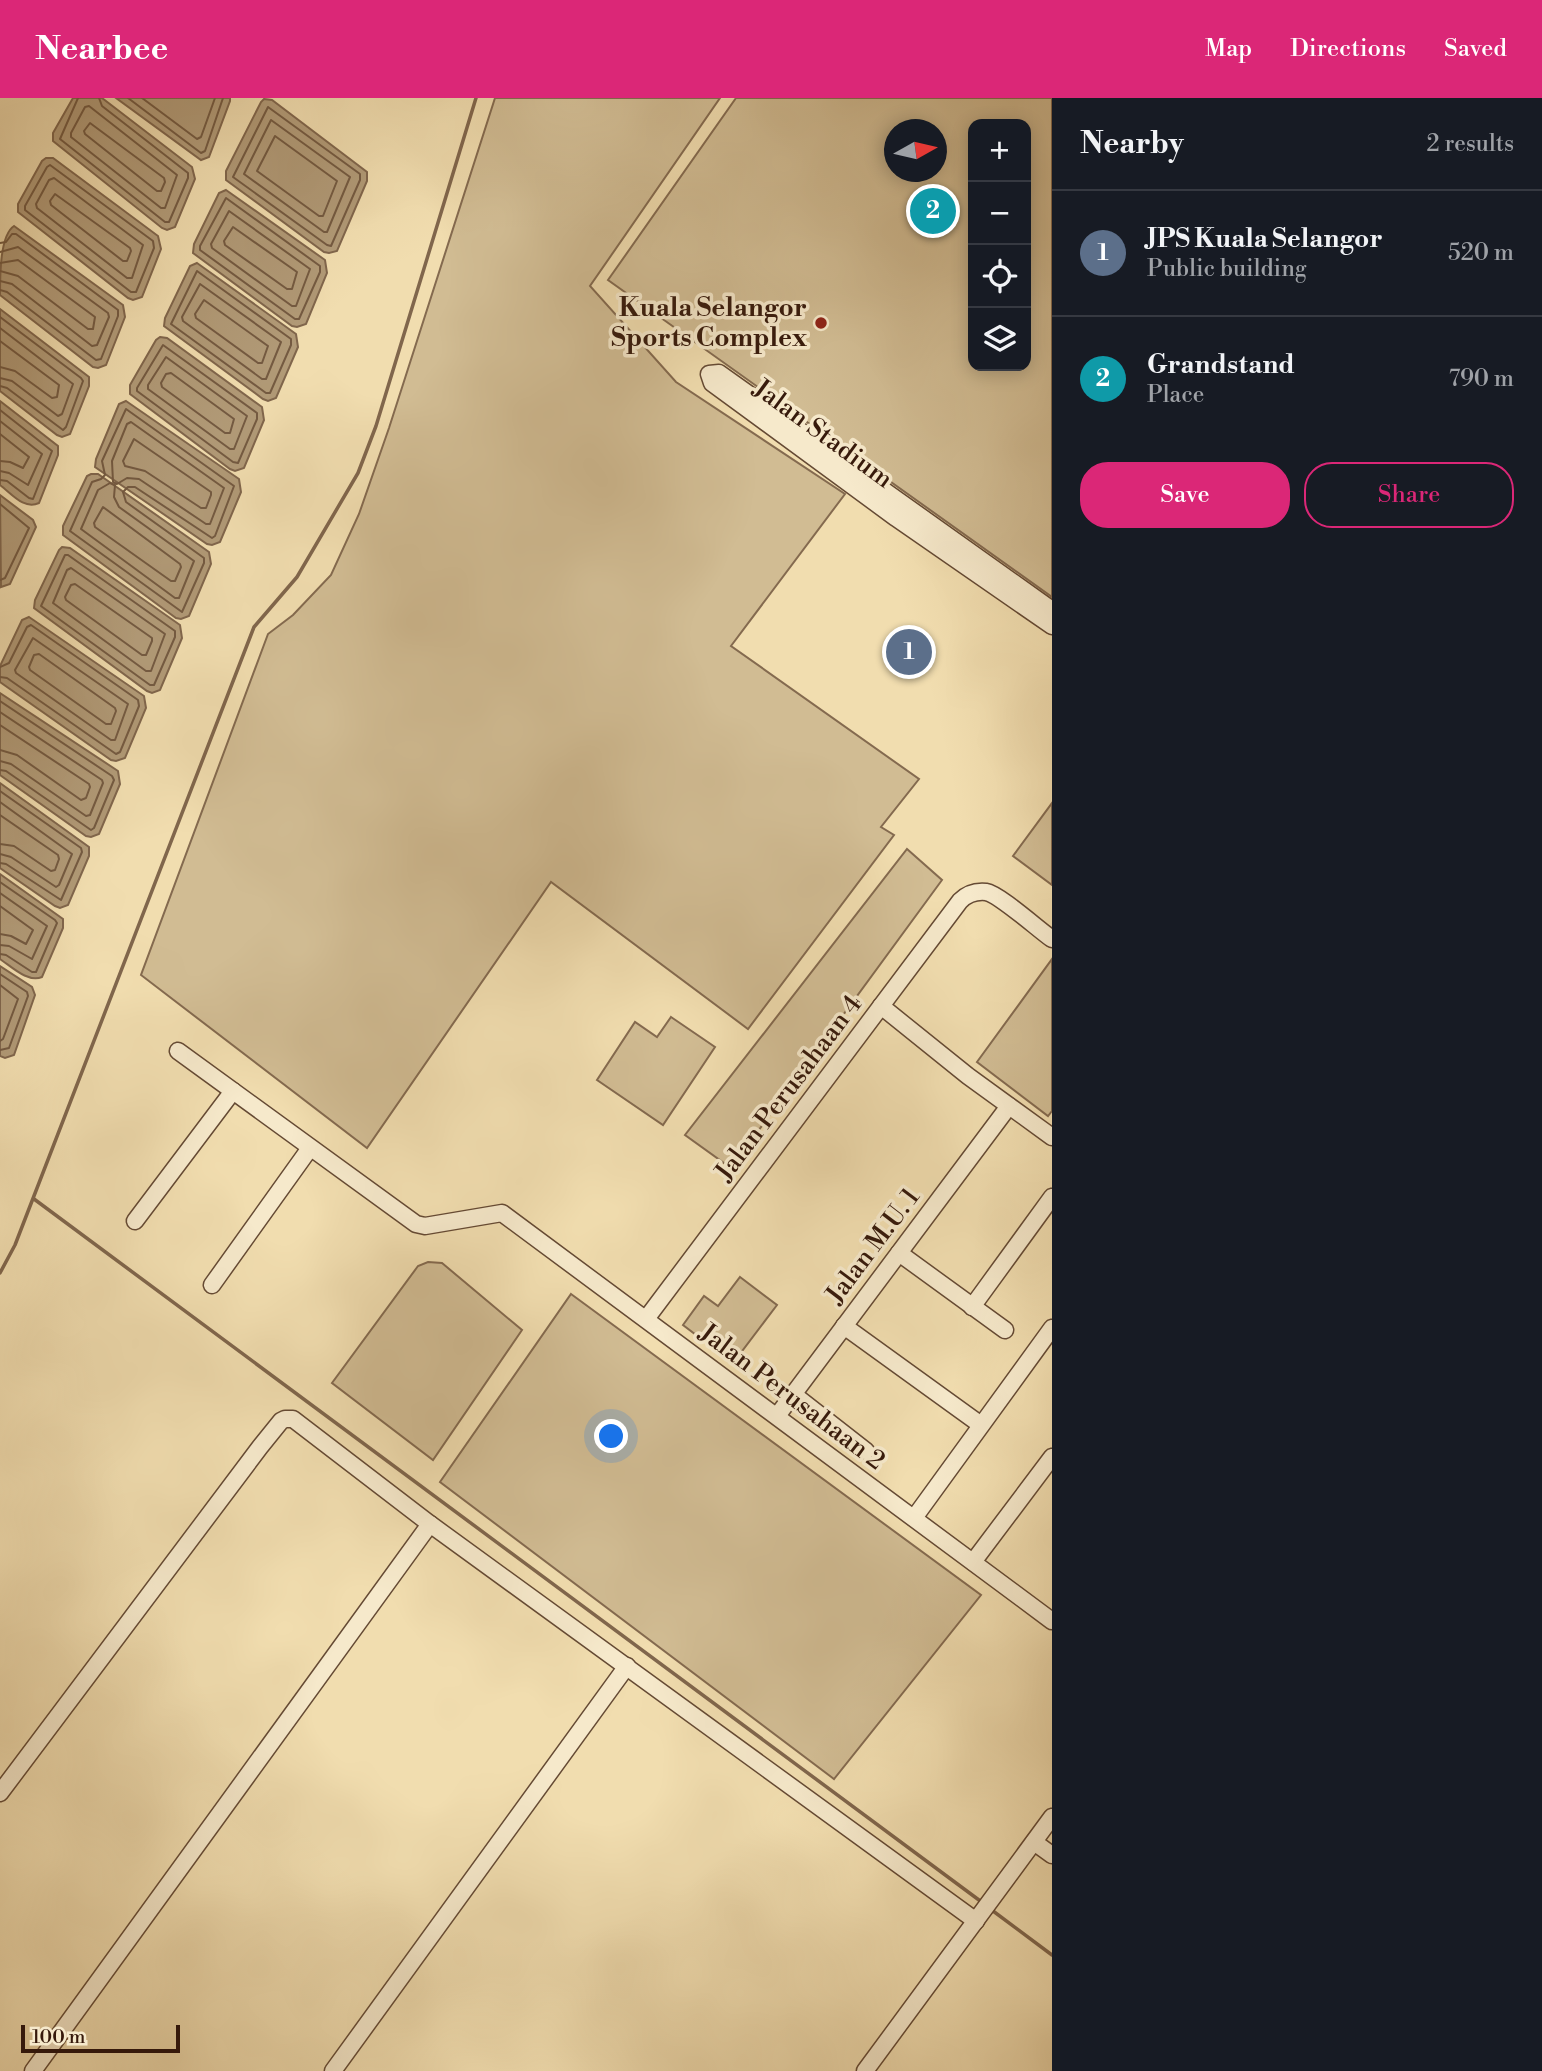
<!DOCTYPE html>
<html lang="en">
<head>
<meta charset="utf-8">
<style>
	body { margin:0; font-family:"Libre Bodoni",serif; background:#20242c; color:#f1f3f6 }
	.controls { position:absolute; right:21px; top:21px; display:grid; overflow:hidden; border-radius:14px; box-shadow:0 4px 18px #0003 }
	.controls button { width:63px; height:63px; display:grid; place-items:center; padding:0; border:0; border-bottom:2px solid #363941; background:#171b24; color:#f1f3f6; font:35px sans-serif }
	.compass { position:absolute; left:884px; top:21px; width:63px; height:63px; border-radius:50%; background:#171b24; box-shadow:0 4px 18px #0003; rotate:82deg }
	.scale { position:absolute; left:21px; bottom:18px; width:159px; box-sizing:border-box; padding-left:7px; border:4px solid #36190b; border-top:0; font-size:19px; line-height:24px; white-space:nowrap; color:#36190b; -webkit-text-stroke:5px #f6e9cb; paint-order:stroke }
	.you { position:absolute; left:612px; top:1339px; width:24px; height:24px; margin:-18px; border:5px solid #fff; border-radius:50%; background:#1a73e8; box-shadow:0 0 0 10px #1a73e833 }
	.badge { display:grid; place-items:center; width:46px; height:46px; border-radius:50%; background:#db2777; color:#fff; font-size:23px; font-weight:700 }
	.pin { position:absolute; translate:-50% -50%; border:4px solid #fff; box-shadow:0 2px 7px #0006 }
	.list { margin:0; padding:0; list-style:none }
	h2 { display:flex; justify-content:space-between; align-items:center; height:91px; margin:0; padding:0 28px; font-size:30px }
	h2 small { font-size:23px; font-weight:400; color:#9ea1a6 }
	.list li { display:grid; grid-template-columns:46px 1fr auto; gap:21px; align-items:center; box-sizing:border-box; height:126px; padding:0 28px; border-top:2px solid #363941 }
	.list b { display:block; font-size:26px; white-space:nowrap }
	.list p { margin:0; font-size:23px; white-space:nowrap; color:#9ea1a6 }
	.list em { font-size:23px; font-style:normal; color:#9ea1a6 }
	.actions { display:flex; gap:14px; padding:21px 28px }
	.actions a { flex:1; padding:16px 0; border:2px solid #db2777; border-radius:28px; text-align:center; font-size:24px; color:#db2777 }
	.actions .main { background:#db2777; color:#fff }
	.icon { flex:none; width:38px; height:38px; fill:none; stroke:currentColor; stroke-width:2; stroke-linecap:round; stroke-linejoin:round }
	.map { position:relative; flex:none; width:1052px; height:1973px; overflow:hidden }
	header { display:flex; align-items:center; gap:42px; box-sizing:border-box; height:98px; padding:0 35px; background:#db2777; color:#fff }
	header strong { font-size:33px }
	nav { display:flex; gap:38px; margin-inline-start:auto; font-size:24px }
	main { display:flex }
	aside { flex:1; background:#171b24 }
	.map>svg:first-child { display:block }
</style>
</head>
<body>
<header>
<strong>Nearbee</strong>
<nav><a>Map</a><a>Directions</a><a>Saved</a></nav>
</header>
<main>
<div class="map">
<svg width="1052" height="1973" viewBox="0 0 1052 1973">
	<rect width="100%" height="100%" fill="#f1ddaf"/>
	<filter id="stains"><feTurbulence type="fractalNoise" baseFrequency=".00286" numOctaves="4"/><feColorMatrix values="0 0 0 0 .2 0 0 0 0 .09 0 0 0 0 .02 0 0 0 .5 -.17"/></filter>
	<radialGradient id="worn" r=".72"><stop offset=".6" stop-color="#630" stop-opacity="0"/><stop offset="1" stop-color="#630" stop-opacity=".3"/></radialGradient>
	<!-- green -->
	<g fill="#d1bc93" stroke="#846a4f" stroke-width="2" fill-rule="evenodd">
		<polygon points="495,0 720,0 590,188 676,284 845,396 731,548 919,681 881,729 894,737 748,931 551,784 367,1050 141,877 268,536 293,517 331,477 359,416 389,330"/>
		<path d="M 736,0 L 1052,0 L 1052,499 L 608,182 ZM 973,26 L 1026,26 L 1026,268 L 973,268 ZM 894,32 L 936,32 L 936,74 L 894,74 Z"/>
		<polygon points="1052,705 1052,787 1013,758"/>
		<polygon points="907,751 942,782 731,1070 685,1037"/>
		<polygon points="1052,861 1052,1013 1048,1018 977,964"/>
		<polygon points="671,919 715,949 663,1027 597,982 635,924 657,939"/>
		<polygon points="428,1164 442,1165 522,1232 433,1362 332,1285 418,1168"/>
		<polygon points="740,1179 777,1207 733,1265 683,1227 704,1198 718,1208"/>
		<polygon points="571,1196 981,1497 834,1681 440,1384"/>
	</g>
	<!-- water -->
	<g fill="#b19a77" stroke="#80664c" stroke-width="2">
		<polygon points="73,0 102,0 192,69 195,81 175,129 167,132 162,130 53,43 53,35"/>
		<polygon points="116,0 230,0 230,3 209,59 201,62"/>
		<polygon points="264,1 272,2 367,74 367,83 337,153 329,155 324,154 226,82 226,73 261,4"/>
		<polygon points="46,60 53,60 158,138 161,151 142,199 133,202 128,200 18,114 18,106 42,63"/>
		<polygon points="226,92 325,162 327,175 306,226 297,229 292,228 193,155 194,146 219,95"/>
		<path d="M 14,128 L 123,207 L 125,219 L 106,267 L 98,270 L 93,269 L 0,197 C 0,177 0,137 14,128 Z"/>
		<polygon points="197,165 296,236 298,249 276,300 268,303 263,301 164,228 165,220 190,168"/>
		<polygon points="0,211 89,279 89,288 70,336 62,339 57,337 0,293"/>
		<polygon points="160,239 167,240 262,309 264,322 244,370 235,373 230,371 130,296 130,287 156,242"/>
		<path d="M 0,303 L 58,348 L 58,357 L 39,405 C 24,412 12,396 0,387 Z"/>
		<polygon points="126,303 239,381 241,394 220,444 212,447 207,446 95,369 96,361 119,306"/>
		<polygon points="91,376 98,376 209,454 211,466 189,518 181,521 176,520 63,437 63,428 87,378"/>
		<polygon points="0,397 33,422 36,429 10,486 1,489"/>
		<polygon points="62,449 70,450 180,527 182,540 160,592 152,595 147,593 34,510 35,502 59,452"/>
		<polygon points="29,519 144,598 146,610 125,660 116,663 111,662 0,584 0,568 22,522"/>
		<polygon points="0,595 118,673 120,686 99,736 91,739 86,738 0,677"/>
		<polygon points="0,685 89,749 89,758 68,807 60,810 55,808 0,770"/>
		<path d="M 0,776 L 63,821 L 63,830 L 42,879 C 28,885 12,869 0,861 Z"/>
		<polygon points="0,868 32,889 35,897 14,957 5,960 0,958"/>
	</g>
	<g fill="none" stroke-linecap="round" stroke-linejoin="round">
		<!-- shore -->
		<g stroke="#745a41" stroke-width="2">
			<polyline points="78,0 60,41 165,124 169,124 188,80 188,75 102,8 99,0"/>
			<polyline points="128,0 201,55 205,53 223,0"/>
			<polyline points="142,0 197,41 201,39 215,0"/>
			<polygon points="89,8 177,77 165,110 161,110 71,39 71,35 85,9"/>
			<polygon points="268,9 360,76 360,82 331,148 327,147 233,79"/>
			<polygon points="271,22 350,79 327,134 324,134 244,76"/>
			<polygon points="90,25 164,80 165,84 161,93 157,93 85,36 84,33"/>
			<polygon points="275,38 337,83 323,118 319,118 257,73"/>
			<polygon points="50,67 153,143 154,150 136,194 131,194 25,112 25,108 47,69"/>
			<polygon points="54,80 143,147 132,180 127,180 37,110 36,106 49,82"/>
			<polygon points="55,96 130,150 131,153 127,163 123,163 51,107 50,103"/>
			<polygon points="226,100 320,168 320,174 299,221 295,221 200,152 200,148"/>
			<polygon points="229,113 310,171 296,208 292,208 212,150 211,146"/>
			<polygon points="233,129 297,174 292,191 287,191 225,147 224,143"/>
			<polyline points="0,145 6,144 12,136 16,136 118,212 118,218 101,261 96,262 7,194 0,192"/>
			<polyline points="0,154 18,149 108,215 109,219 97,247 92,248 12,186 0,183"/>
			<polyline points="0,165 18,162 95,219 93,231 88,231 18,178 0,173"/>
			<polygon points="197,173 291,241 291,247 270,295 266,295 171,226"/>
			<polygon points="200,186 281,244 266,281 262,281 183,223 182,219"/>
			<polygon points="204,202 268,248 262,265 258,265 196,220 195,216"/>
			<polyline points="0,219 81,280 83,283 66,329 63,332 7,290 0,288"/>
			<polyline points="0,230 73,286 62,316 58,318 12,283 0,280"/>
			<polyline points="0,243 59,287 57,299 52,300 15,273 0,269"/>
			<polygon points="163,247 257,315 257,321 238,365 233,364 137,293 137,290"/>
			<polygon points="166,259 247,318 234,351 230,351 148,291 148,287"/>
			<polygon points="171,275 234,321 230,335 225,335 162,289 161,285 166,276"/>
			<polygon points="126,311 234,388 215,438 212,440 135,389 128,389 123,394 126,404 204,460 204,465 182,514 70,433 92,384 101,381 105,377 102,363"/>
			<polyline points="0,312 52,353 33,401 29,400 7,383 0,382"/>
			<polyline points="0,323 42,356 28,387 9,375 0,373"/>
			<polygon points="131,324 224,390 210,426 206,426 139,381 127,380 117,386 113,384 112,363 127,326"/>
			<polyline points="0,336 29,359 23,370 10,364 0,363"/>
			<polygon points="134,341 211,394 211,397 206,410 201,410 145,373 125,368 123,363"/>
			<polygon points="110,385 115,387 114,399 119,409 194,463 179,500 175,500 81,431 98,392"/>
			<polyline points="0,406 29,430 5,480 0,482"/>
			<polygon points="103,409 180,466 181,469 175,483 171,483 95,429 94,425"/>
			<polygon points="65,457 68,457 175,533 175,539 154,587 150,587 41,508"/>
			<polygon points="71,470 165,536 151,573 146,573 53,505 67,472"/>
			<polygon points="75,486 152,540 152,543 146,557 142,557 66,502 65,499 71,487"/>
			<polygon points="33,540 128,606 115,642 111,642 16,575 15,572"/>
			<polygon points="39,556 115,610 116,613 111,626 106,626 30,572 29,569 34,557"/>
			<polyline points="0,569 9,565 27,529 31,527 138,602 139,608 120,654 116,656 7,580 0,579"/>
			<polyline points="0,603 112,678 114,682 94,730 91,732 6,673 0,672"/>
			<polyline points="0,614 102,682 103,685 90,717 86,718 11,666 0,663"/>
			<polyline points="0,627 89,686 90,689 86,700 81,702 17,657 0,652"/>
			<polyline points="0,693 81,750 82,754 61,802 6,766 0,765"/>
			<polyline points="0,704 72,756 59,787 56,789 11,759 0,756"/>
			<polyline points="0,717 58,757 59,761 55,772 51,773 14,748 0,746"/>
			<polyline points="0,784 55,822 57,825 36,874 32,874 6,857 0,856"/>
			<polyline points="0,795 47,828 32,861 9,848 0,847"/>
			<polyline points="0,808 33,832 26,846 11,838 0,836"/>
			<polyline points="0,876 27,894 28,898 9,950 0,952"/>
			<polyline points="0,887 18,901 3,941 0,943"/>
		</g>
		<!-- stream -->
		<g stroke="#80664c" stroke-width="3.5">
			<polyline points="34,1101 983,1805"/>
			<polyline points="0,1175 15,1147 254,529 297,479 358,375 376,328 476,0"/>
			<polyline points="989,1810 1052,1857"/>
		</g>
		<!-- minor casing -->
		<g stroke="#654a34" stroke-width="19">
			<g id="minor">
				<polyline points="1052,512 719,275 709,276 712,285 896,420 1052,528"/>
				<polyline points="881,908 968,978 1052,1039"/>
				<polyline points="178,953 416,1126 425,1128 502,1115 1052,1523"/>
				<polyline points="135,1123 233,993"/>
				<polyline points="899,1155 1005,1232"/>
				<polyline points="212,1187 310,1050"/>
				<polyline points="972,1209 1052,1099"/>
				<path d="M 646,1221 L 960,803 C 967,796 976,793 986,794 C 999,796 1039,832 1052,841"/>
				<polyline points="844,1228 981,1327"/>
				<polyline points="793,1296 866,1353"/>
				<polyline points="777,1318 1009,1008"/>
				<polyline points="914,1420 1052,1230"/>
				<polyline points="973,1464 1052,1359"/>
				<polyline points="0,1695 260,1349 281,1323 285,1321 293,1321 430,1426 976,1823"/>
				<polyline points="1034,1744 1052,1757"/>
				<polyline points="33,1973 430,1426"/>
				<polyline points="333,1973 627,1568"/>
				<polyline points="865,1973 1052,1719"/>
			</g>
		</g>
		<!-- minor -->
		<use href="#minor" stroke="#f6e9cb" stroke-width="16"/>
	</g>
	<!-- markers -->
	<circle fill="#8f2418" stroke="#f6e9cb" stroke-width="2.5" cx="821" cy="225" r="7"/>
	<g text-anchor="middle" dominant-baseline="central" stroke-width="7" stroke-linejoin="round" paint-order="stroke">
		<!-- poi labels -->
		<g font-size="26" font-weight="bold" fill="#36190b" stroke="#f6e9cb" text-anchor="end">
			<text x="807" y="210">Kuala Selangor<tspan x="807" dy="30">Sports Complex</tspan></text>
		</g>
		<!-- street labels -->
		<g font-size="26" fill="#36190b" stroke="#f6e9cb">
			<text transform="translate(823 336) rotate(36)">Jalan Stadium</text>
			<text transform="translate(789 990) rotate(-53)">Jalan Perusahaan 4</text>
			<text transform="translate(873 1148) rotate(-53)">Jalan M.U. 1</text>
			<text transform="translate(792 1299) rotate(37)">Jalan Perusahaan 2</text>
		</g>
	</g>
	<rect width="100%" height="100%" filter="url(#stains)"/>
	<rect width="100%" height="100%" fill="url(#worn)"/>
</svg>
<div class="controls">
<button>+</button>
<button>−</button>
<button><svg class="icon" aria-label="locate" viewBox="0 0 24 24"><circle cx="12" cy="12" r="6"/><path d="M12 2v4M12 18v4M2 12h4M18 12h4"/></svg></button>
<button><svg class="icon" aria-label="layers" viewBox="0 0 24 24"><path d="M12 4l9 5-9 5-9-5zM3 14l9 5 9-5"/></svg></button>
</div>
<svg class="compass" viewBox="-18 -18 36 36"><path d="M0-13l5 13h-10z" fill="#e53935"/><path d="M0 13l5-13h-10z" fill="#9ea1a6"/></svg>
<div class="scale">100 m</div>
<div class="you"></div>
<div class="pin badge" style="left:909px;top:554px;background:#5c6f8a">1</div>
<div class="pin badge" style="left:933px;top:113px;background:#0f9aa8">2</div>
</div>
<aside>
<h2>Nearby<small>2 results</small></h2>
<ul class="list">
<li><span class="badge" style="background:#5c6f8a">1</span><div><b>JPS Kuala Selangor</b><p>Public building</p></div><em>520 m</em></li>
<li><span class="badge" style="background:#0f9aa8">2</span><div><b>Grandstand</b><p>Place</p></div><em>790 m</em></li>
</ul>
<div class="actions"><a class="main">Save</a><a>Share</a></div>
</aside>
</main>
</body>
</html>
